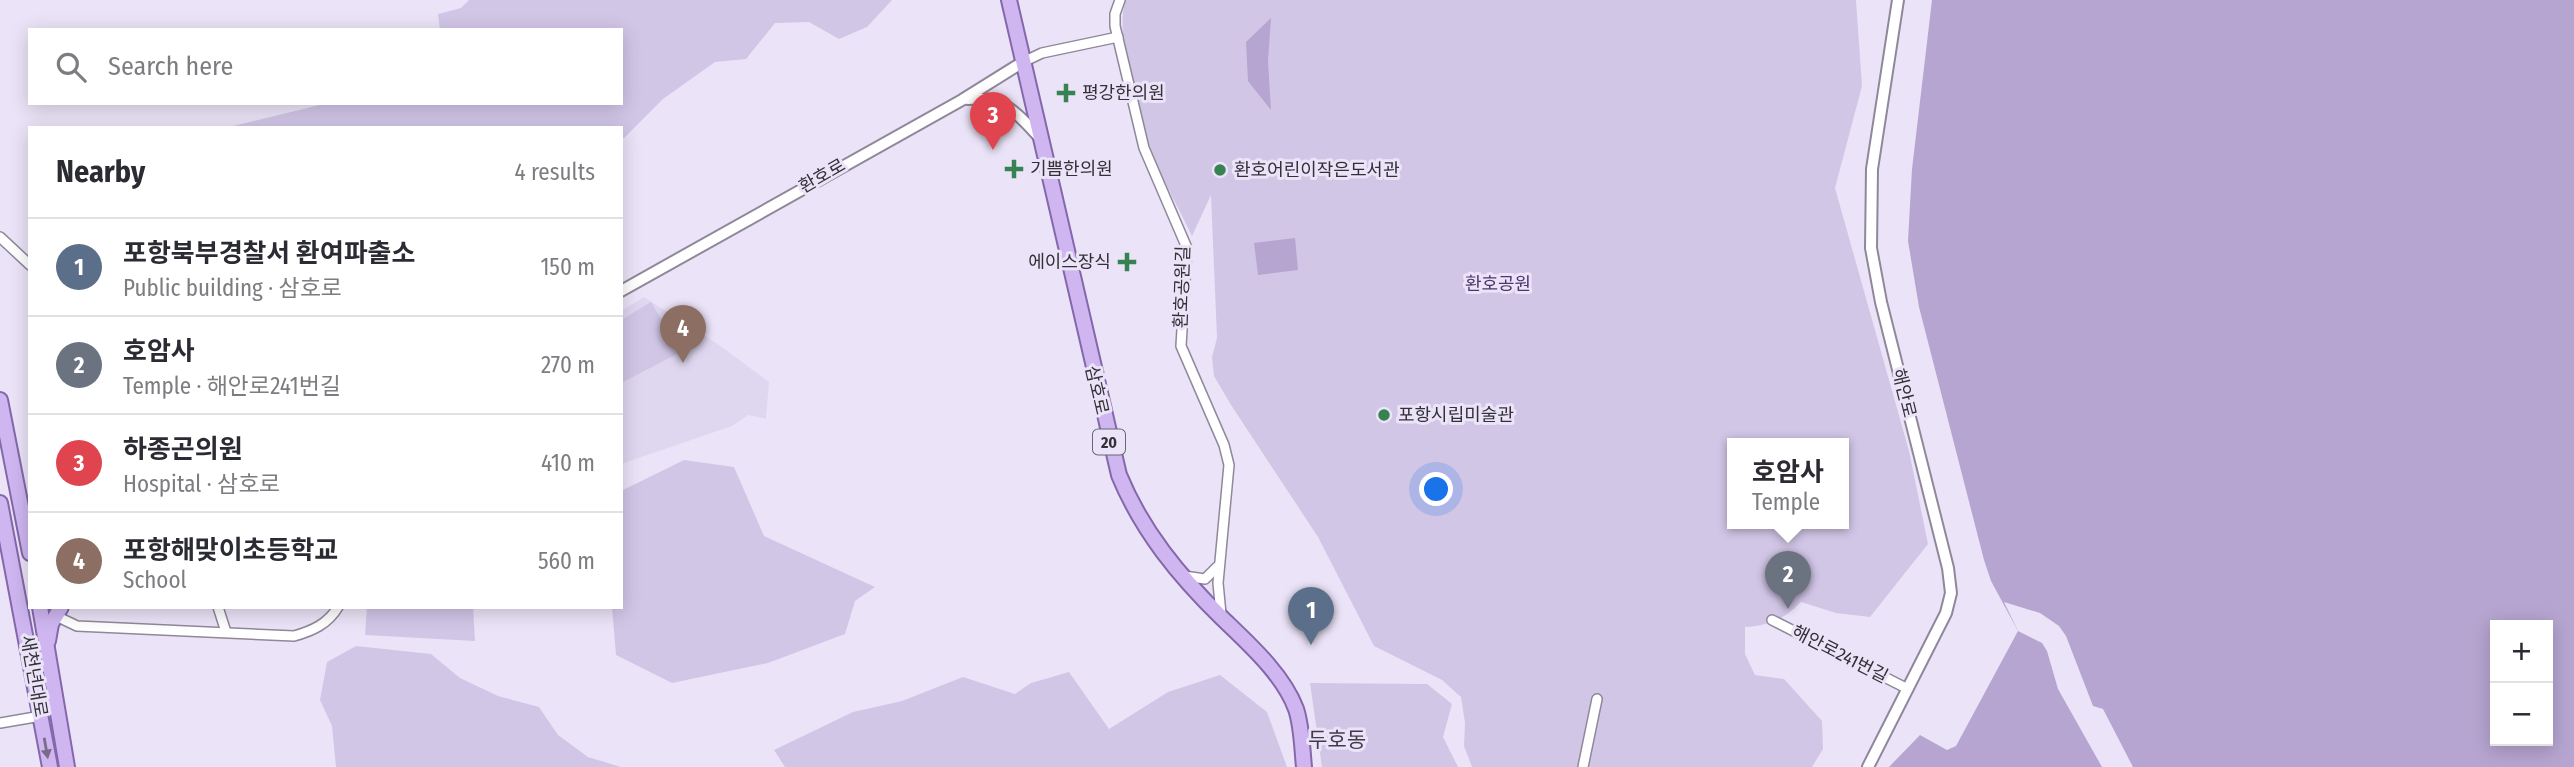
<!DOCTYPE html>
<html lang="en">
<head>
<meta charset="utf-8">
<style>
	body { margin:0; font-family:"Fira Sans Condensed","Noto Sans KR",sans-serif; background:#f7f7f7; color:#2b2b33 }
	.controls { position:absolute; right:21px; bottom:21px; display:grid; overflow:hidden; border-radius:0px; box-shadow:0 4px 18px #0003 }
	.controls button { width:63px; height:63px; display:grid; place-items:center; padding:0; border:0; border-bottom:2px solid #e1e1e2; background:#fff; color:#2b2b33; font:35px sans-serif }
	.you { position:absolute; left:1437px; top:490px; width:24px; height:24px; margin:-18px; border:5px solid #fff; border-radius:50%; background:#1a73e8; box-shadow:0 0 0 10px #1a73e833 }
	.badge { display:grid; place-items:center; width:46px; height:46px; border-radius:50%; background:#368250; color:#fff; font-size:23px; font-weight:700 }
	.pin { position:absolute; translate:-50% -58px; filter:drop-shadow(0 2px 4px #0008) }
	.pin::after { content:''; position:absolute; top:37px; width:24px; height:21px; background:inherit; clip-path:polygon(0 0,100% 0,50% 100%) }
	.popup { position:absolute; left:1727px; top:438px; width:122px; height:91px; box-sizing:border-box; display:grid; place-content:center; border-radius:0px; background:#fff; filter:drop-shadow(0 2px 5px #0005); font-size:23px; white-space:nowrap; color:#7c7c81 }
	.popup b { font-size:26px; color:#2b2b33 }
	.popup::after { content:''; position:absolute; left:50%; top:100%; margin-left:-14px; border:14px solid transparent; border-top-color:#fff }
	.list { margin:0; padding:0; list-style:none }
	h2 { display:flex; justify-content:space-between; align-items:center; height:91px; margin:0; padding:0 28px; font-size:30px }
	h2 small { font-size:23px; font-weight:400; color:#7c7c81 }
	.list li { display:grid; grid-template-columns:46px 1fr auto; gap:21px; align-items:center; box-sizing:border-box; height:98px; padding:0 28px; border-top:2px solid #e1e1e2 }
	.list b { display:block; font-size:26px; white-space:nowrap }
	.list p { margin:0; font-size:23px; white-space:nowrap; color:#7c7c81 }
	.list em { font-size:23px; font-style:normal; color:#7c7c81 }
	.icon { flex:none; width:38px; height:38px; fill:none; stroke:currentColor; stroke-width:2; stroke-linecap:round; stroke-linejoin:round }
	.map { position:relative; flex:none; width:2574px; height:767px; overflow:hidden }
	.search { position:absolute; background:#fff; box-shadow:0 4px 18px #0003; left:28px; top:28px; width:595px; height:77px; display:flex; align-items:center; gap:18px; box-sizing:border-box; padding:0 24px; border-radius:0px; color:#7c7c81; font-size:26px }
	.panel { position:absolute; background:#fff; box-shadow:0 4px 18px #0003; left:28px; top:126px; width:595px; height:483px; border-radius:0px }
	.map>svg:first-child { display:block }
</style>
</head>
<body>
<div class="map">
<svg width="2574" height="767" viewBox="0 0 2574 767">
	<rect width="100%" height="100%" fill="#ebe4f8"/>
	<!-- built -->
	<polygon fill="#dfd7f0" points="644,297 719,345 769,382 766,419 748,415 732,426 621,464 621,311"/>
	<!-- green -->
	<g fill="#d2c6e7" fill-rule="evenodd">
		<polygon points="469,0 892,0 867,27 839,39 809,22 775,23 746,59 715,62 663,99 624,138 621,137 621,128 580,126 225,128 328,103 621,103 621,30 440,30 438,14 461,8"/>
		<path d="M 1126,0 L 1856,0 L 1862,86 L 1835,188 L 1909,451 L 1928,544 L 1870,617 L 1836,613 L 1801,602 C 1783,620 1770,625 1745,627 L 1745,654 L 1755,675 L 1784,679 L 1822,721 L 1823,749 L 1812,767 L 1472,767 L 1464,746 L 1465,723 L 1461,697 L 1442,680 L 1374,646 L 1318,537 L 1231,405 L 1214,376 L 1212,357 L 1217,338 L 1211,195 L 1192,236 C 1177,204 1157,171 1146,138 C 1136,106 1114,30 1126,0 ZM 1732,443 L 1844,443 L 1844,523 L 1732,523 Z"/>
		<polygon points="651,302 681,352 621,383 621,320"/>
		<polygon points="684,460 734,467 764,536 875,587 855,601 845,634 768,663 672,683 616,655 612,607 621,607 621,491"/>
		<polygon points="367,607 473,607 475,641 365,635"/>
		<polygon points="356,646 431,654 460,678 498,696 539,707 558,735 588,757 621,767 336,767 332,726 320,700 327,662"/>
		<polygon points="1069,672 1109,729 1168,692 1220,675 1267,712 1287,767 785,767 774,750 853,712 902,701 963,677 1015,694 1031,683"/>
		<polygon points="1310,683 1427,684 1452,704 1443,737 1458,767 1322,767"/>
	</g>
	<!-- water -->
	<g fill="#b6a5d0" fill-rule="evenodd">
		<path d="M 1932,0 L 2574,0 L 2574,767 L 1889,767 L 1920,735 L 1947,750 L 1956,746 L 2018,631 L 1991,581 L 1984,560 L 1919,307 L 1908,241 L 1912,169 ZM 2495,625 L 2548,625 L 2548,741 L 2495,741 Z"/>
		<polygon points="1271,18 1268,61 1271,110 1248,81 1246,42"/>
		<polygon points="1295,238 1298,270 1258,275 1254,243"/>
	</g>
	<!-- pier -->
	<polygon fill="#ebe4f8" points="2004,602 2040,613 2059,626 2066,636 2093,706 2103,709 2133,767 2102,767 2058,689 2047,651 2042,643 2018,631"/>
	<g fill="none" stroke-linecap="round" stroke-linejoin="round">
		<!-- minor casing -->
		<g stroke="#8f889a" stroke-width="12">
			<g id="minor">
				<polyline points="1120,0 1115,14 1115,26 1144,148 1187,248 1181,346 1224,445 1229,465 1218,583 1221,614"/>
				<polyline points="1023,62 1042,53 1118,37"/>
				<polyline points="0,237 30,265"/>
				<polyline points="1184,576 1205,579 1217,567"/>
				<polyline points="218,607 226,632"/>
				<path d="M 56,616 L 77,626 L 294,636 C 312,631 328,624 338,607"/>
				<polyline points="1772,620 1908,689"/>
				<polyline points="0,723 41,716"/>
				<polyline points="1583,767 1597,699"/>
			</g>
		</g>
		<!-- tertiary casing -->
		<g stroke="#8f889a" stroke-width="14">
			<g id="tertiary">
				<path d="M 968,99 C 1001,95 1019,114 1039,137"/>
				<polyline points="621,291 962,100 1023,62"/>
				<polyline points="1868,767 1946,613 1951,593 1948,568 1881,302 1871,248 1872,169 1898,0"/>
			</g>
		</g>
		<!-- primary casing -->
		<g stroke="#8468aa" stroke-width="18">
			<g id="primary">
				<path d="M 1009,0 L 1119,475 C 1142,531 1179,576 1222,618 C 1248,643 1283,674 1296,709 C 1302,727 1302,748 1304,767"/>
				<polyline points="0,400 30,553"/>
				<polyline points="0,503 50,767"/>
				<polyline points="40,607 67,767"/>
				<polyline points="48,641 51,624 61,607"/>
			</g>
		</g>
		<!-- minor -->
		<use href="#minor" stroke="#fff" stroke-width="9"/>
		<!-- tertiary -->
		<use href="#tertiary" stroke="#fff" stroke-width="10"/>
		<!-- primary -->
		<use href="#primary" stroke="#cfb6f1" stroke-width="14"/>
	</g>
	<!-- one-way arrows -->
	<defs><path id="oneway-solid" d="M-6-.8H1V-3.2L6.5 0L1 3.2V.8H-6Z" transform="scale(1.75)"/></defs>
	<use fill="#796c8b" href="#oneway-solid" transform="translate(46 748) rotate(80)"/>
	<!-- markers -->
	<g fill="#368250" stroke="#ebe4f8" stroke-width="2.5">
		<path d="M1062.5 82.5h7v7h7v7h-7v7h-7v-7h-7v-7h7z"/>
		<path d="M1010.5 158.5h7v7h7v7h-7v7h-7v-7h-7v-7h7z"/>
		<circle cx="1220" cy="170" r="7"/>
		<path d="M1123.5 251.5h7v7h7v7h-7v7h-7v-7h-7v-7h7z"/>
		<circle cx="1384" cy="415" r="7"/>
	</g>
	<g text-anchor="middle" dominant-baseline="central" stroke-width="6" stroke-linejoin="round" paint-order="stroke">
		<!-- shield labels -->
		<rect fill="#ebe4f8" stroke="#6a6672" stroke-width="2" x="1093" y="429.5" width="32" height="25" rx="5"/>
		<g font-size="16" font-weight="bold" fill="#333038">
			<text x="1109" y="442">20</text>
		</g>
		<!-- poi labels -->
		<g font-size="18" fill="#333038" stroke="#ebe4f8" text-anchor="start">
			<text x="1082" y="93">평강한의원</text>
			<text x="1030" y="169">기쁨한의원</text>
			<text x="1234" y="170">환호어린이작은도서관</text>
			<text x="1111" y="262" text-anchor="end">에이스장식</text>
			<text x="1398" y="415">포항시립미술관</text>
		</g>
		<!-- street labels -->
		<g font-size="18" fill="#333038" stroke="#ebe4f8">
			<text transform="translate(822 176) rotate(-30)">환호로</text>
			<text transform="translate(1182 287) rotate(-88)">환호공원길</text>
			<text transform="translate(1097 390) rotate(77)">삼호로</text>
			<text transform="translate(1904 393) rotate(76)">해안로</text>
			<text transform="translate(1840 654) rotate(27)">해안로241번길</text>
			<text transform="translate(34 676) rotate(80)">새천년대로</text>
		</g>
		<!-- park labels -->
		<g font-size="18" fill="#4e366d" stroke="#ebe4f8">
			<text x="1498" y="284">환호공원</text>
		</g>
		<!-- quarter labels -->
		<g font-size="21" fill="#413b4b" stroke="#ebe4f8">
			<text x="1337" y="740">두호동</text>
		</g>
	</g>
</svg>
<div class="controls">
<button>+</button>
<button>−</button>
</div>
<div class="you"></div>
<div class="pin badge" style="left:1311px;top:645px;background:#5c6f8a">1</div>
<div class="pin badge" style="left:1788px;top:609px;background:#6b7280">2</div>
<div class="popup"><b>호암사</b>Temple</div>
<div class="pin badge" style="left:993px;top:150px;background:#e0444e">3</div>
<div class="pin badge" style="left:683px;top:363px;background:#8d6e63">4</div>
<div class="search"><svg class="icon" aria-label="search" viewBox="0 0 24 24"><circle cx="10" cy="10" r="6"/><path d="M15 15l6 6"/></svg>Search here</div>
<section class="panel">
<h2>Nearby<small>4 results</small></h2>
<ul class="list">
<li><span class="badge" style="background:#5c6f8a">1</span><div><b>포항북부경찰서 환여파출소</b><p>Public building · 삼호로</p></div><em>150 m</em></li>
<li><span class="badge" style="background:#6b7280">2</span><div><b>호암사</b><p>Temple · 해안로241번길</p></div><em>270 m</em></li>
<li><span class="badge" style="background:#e0444e">3</span><div><b>하종곤의원</b><p>Hospital · 삼호로</p></div><em>410 m</em></li>
<li><span class="badge" style="background:#8d6e63">4</span><div><b>포항해맞이초등학교</b><p>School</p></div><em>560 m</em></li>
</ul>
</section>
</div>
</body>
</html>
